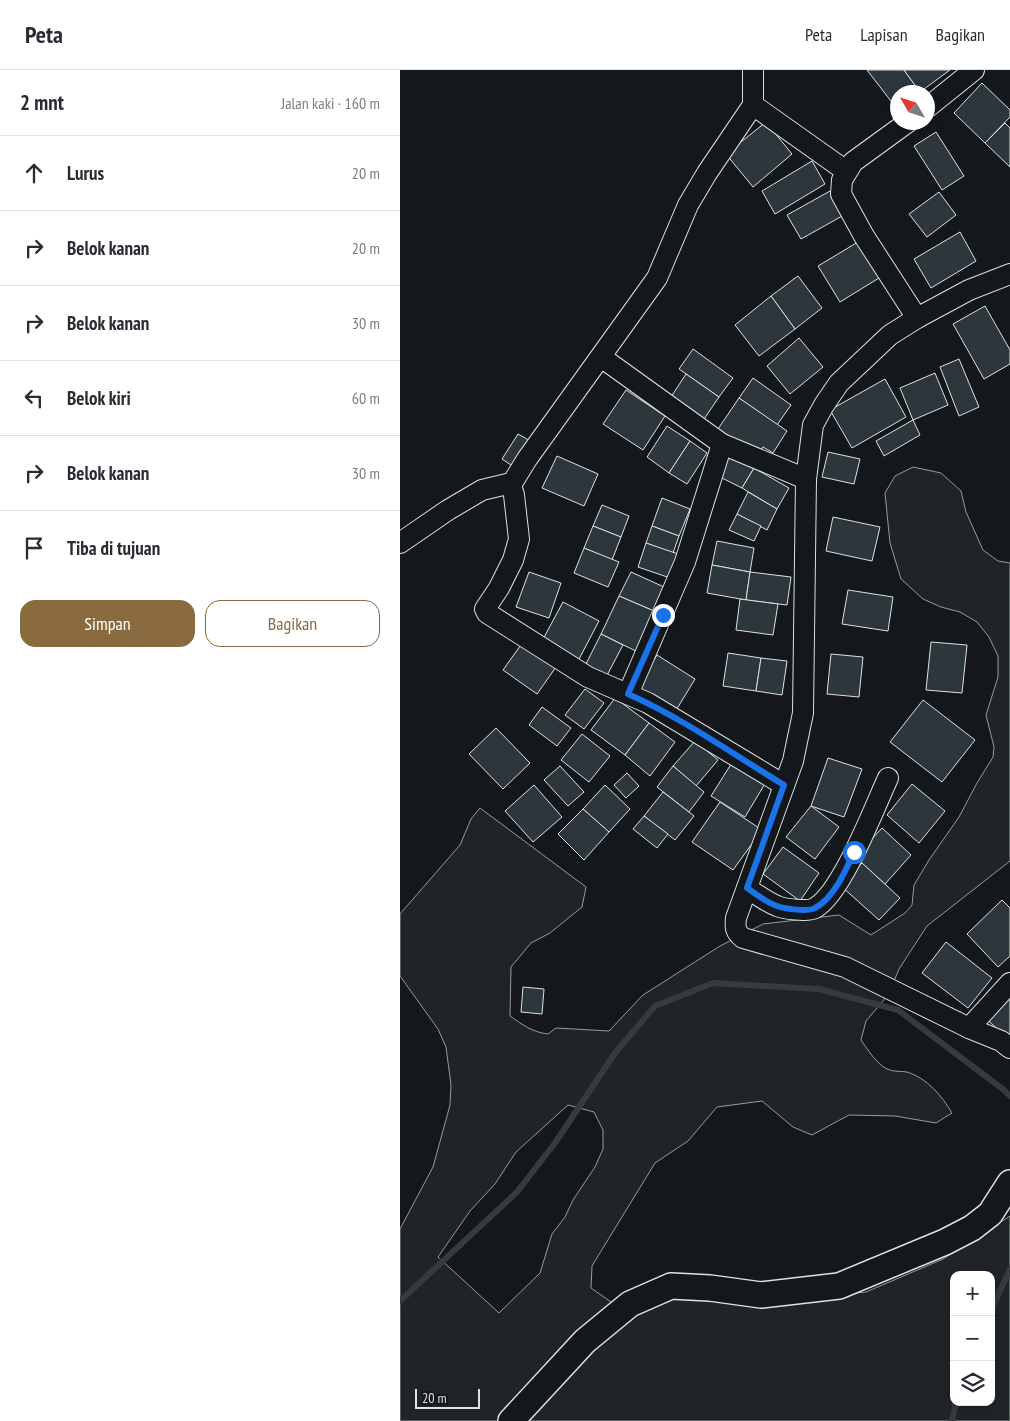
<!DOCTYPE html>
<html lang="id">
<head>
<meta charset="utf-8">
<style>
	body { margin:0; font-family:"PT Sans Narrow",sans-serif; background:#f7f7f7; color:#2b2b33 }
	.controls { position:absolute; right:15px; bottom:15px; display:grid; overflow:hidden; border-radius:10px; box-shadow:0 2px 8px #0003 }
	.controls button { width:45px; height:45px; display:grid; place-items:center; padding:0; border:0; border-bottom:1px solid #e1e1e2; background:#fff; color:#2b2b33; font:25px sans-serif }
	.compass { position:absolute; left:490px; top:15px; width:45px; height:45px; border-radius:50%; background:#fff; box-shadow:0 2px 8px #0003; rotate:309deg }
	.scale { position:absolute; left:15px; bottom:12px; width:65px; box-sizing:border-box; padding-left:5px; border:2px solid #d8e6dc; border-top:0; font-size:14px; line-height:18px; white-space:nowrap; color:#d8e6dc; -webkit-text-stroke:4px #14181c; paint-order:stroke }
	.stop { position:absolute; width:15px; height:15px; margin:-11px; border:4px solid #1a73e8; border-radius:50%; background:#fff }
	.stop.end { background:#1a73e8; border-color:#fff; box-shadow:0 1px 5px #0008 }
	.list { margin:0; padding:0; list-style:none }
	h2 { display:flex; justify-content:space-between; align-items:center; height:65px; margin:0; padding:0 20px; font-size:21px }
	h2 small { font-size:16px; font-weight:400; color:#7c7c81 }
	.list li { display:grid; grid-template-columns:32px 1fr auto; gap:15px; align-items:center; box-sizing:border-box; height:75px; padding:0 20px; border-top:1px solid #e1e1e2 }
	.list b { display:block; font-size:19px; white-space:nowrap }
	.list em { font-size:16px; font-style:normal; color:#7c7c81 }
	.actions { display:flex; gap:10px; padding:15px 20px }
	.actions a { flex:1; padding:11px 0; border:1px solid #8a6a3f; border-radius:15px; text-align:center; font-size:18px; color:#8a6a3f }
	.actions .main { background:#8a6a3f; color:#fff }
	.icon { flex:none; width:28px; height:28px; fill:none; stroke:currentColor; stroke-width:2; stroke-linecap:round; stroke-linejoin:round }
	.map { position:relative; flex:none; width:610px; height:1351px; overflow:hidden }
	header { display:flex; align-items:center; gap:30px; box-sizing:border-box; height:70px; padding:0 25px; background:#fff; border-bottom:1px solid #e1e1e2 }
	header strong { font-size:24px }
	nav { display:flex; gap:28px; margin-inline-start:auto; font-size:18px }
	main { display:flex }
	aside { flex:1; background:#fff }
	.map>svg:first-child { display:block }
</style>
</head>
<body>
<header>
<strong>Peta</strong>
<nav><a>Peta</a><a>Lapisan</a><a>Bagikan</a></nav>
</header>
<main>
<aside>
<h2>2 mnt<small>Jalan kaki · 160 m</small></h2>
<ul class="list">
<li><svg class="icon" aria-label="ahead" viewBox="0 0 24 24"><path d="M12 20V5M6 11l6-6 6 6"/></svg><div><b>Lurus</b></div><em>20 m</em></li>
<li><svg class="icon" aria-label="right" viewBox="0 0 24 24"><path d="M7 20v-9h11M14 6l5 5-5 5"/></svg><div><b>Belok kanan</b></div><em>20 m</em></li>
<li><svg class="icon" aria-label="right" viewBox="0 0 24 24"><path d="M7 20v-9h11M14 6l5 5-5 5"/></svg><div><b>Belok kanan</b></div><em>30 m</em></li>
<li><svg class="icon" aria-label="left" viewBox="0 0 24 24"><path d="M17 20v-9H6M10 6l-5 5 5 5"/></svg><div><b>Belok kiri</b></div><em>60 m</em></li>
<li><svg class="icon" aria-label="right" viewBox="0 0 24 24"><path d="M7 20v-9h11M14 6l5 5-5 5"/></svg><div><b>Belok kanan</b></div><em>30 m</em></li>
<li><svg class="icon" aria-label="arrive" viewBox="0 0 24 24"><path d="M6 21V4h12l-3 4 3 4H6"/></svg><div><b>Tiba di tujuan</b></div></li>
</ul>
<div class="actions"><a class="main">Simpan</a><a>Bagikan</a></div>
</aside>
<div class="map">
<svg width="610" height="1351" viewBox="0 0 610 1351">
	<rect width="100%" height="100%" fill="#14181c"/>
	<!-- green -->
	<path fill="#202428" stroke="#939e99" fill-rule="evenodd" d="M 513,397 L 541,403 L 561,421 L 566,442 L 583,480 L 598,491 L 610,493 L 610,791 L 527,856 L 499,899 L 488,925 L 466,951 L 461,970 C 468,980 476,993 487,999 C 493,1002 501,1001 507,1002 C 527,1008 542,1026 552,1043 L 536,1053 L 495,1046 L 449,1045 L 412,1065 L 393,1057 L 362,1031 L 317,1037 L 288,1071 L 255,1093 L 192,1196 L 191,1218 L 231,1246 L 273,1225 L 357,1233 L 466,1222 L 543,1189 L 610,1146 L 610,1351 L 0,1351 L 0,1159 L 33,1097 L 50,1035 L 51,1015 L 46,977 L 38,959 L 0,906 L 0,844 L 60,775 L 71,749 L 80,738 L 186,817 L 182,837 L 150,863 L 131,873 L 111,897 L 110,946 C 123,955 132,962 148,964 L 156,958 L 209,961 L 243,925 L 320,876 L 363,854 L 439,845 L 471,865 L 505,843 L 512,835 L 514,815 L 529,790 L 559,747 L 577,713 L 593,687 L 594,677 L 586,645 L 598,607 L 598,586 L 589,567 L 577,552 L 560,542 L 541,537 L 523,529 L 501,509 L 490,473 L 485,423 L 495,406 ZM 168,1035 L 194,1042 L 203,1060 L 203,1079 L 195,1097 L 173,1130 L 165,1147 L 152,1164 L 140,1203 L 99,1243 L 38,1187 L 70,1141 L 95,1114 L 116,1082 ZM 554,1205 L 591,1205 L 591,1332 L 554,1332 Z"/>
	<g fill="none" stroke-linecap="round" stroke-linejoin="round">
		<!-- stream -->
		<g stroke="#363b3e" stroke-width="6">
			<polyline points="0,1231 117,1122 155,1073 215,983 255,936 313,913 419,919 498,940 604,1020 610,1026"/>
			<polyline points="591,1241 610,1199"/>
			<polyline points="552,1351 556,1332"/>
		</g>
	</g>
	<!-- building -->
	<g fill="#2c363c" stroke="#d8e6dc">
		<polygon points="467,0 504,0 520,22 498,22 497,39"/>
		<polygon points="504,0 550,0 520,22"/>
		<polygon points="582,13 610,40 610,47 585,73 554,43"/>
		<polygon points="366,52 392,84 353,117 326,84"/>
		<polygon points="605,53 610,58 610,97 585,73"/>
		<polygon points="536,62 564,106 542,120 514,76"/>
		<polygon points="412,91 425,114 375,144 362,121"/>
		<polygon points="430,121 444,145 401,169 387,145"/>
		<polygon points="539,122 556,145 527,167 509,144"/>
		<polygon points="560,162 576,191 531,218 514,189"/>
		<polygon points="458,172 479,208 440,232 418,196"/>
		<polygon points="398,206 422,238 395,259 371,226"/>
		<polygon points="371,226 395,259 359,286 335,255"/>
		<polygon points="585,236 610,280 610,294 584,309 553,254"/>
		<polygon points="399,268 423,297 390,324 367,296"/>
		<polygon points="293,279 333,308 319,327 279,299"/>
		<polygon points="559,289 579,337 559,346 540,297"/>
		<polygon points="535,303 548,335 513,350 500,318"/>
		<polygon points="286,304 319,327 302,352 269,330"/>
		<polygon points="353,308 391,335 377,355 339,328"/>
		<polygon points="485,309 506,347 452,378 430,340"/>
		<polygon points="226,320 265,346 243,380 203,354"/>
		<polygon points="339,328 387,361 373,383 363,377 357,386 318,359"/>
		<polygon points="513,350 520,365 484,386 476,371"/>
		<polygon points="267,356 290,371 269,403 247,387"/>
		<polygon points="118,364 134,373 117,399 102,389"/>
		<polygon points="290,371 307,383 287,414 269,403"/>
		<polygon points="428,382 460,389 454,414 422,407"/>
		<polygon points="329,385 354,398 342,418 318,406"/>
		<polygon points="157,386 198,404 184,436 142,418"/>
		<polygon points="354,398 389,418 377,439 342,418"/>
		<polygon points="348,422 377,439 367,460 337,444"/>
		<polygon points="262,428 290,439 279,466 252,456"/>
		<polygon points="202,435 229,446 221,467 193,456"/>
		<polygon points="337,444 361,456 354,471 329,460"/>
		<polygon points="433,447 480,457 472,491 426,481"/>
		<polygon points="193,456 221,467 212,490 184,478"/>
		<polygon points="252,456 279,466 273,483 246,473"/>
		<polygon points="317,471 354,478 350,502 312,495"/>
		<polygon points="246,473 284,486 276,510 238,497"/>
		<polygon points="184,478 219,492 208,517 174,503"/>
		<polygon points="312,495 350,502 346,530 307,523"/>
		<polygon points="129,502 161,513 149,548 116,537"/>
		<polygon points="231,502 264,517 254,541 219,526"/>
		<polygon points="350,502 391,507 387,535 346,530"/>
		<polygon points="448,520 493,527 488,561 442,554"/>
		<polygon points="219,526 254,541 242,584 201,564"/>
		<polygon points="340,529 378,534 373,565 336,560"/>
		<polygon points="163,532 199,551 178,591 142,571"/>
		<polygon points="201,564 223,575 205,609 184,598"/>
		<polygon points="123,572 156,597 137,624 103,600"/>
		<polygon points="531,572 567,575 562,623 526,620"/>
		<polygon points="328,583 361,588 356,621 323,616"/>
		<polygon points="431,584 463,587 459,627 427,624"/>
		<polygon points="257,585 295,609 275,642 237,617"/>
		<polygon points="361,588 387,591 382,625 356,621"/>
		<polygon points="185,619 204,633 184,659 165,645"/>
		<polygon points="215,628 249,653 225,685 191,660"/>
		<polygon points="523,630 575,670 542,712 490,672"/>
		<polygon points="142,637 171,658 157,676 129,655"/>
		<polygon points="249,653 275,672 250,706 225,685"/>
		<polygon points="96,658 130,693 103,719 69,684"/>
		<polygon points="182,664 210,686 189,712 161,690"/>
		<polygon points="295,671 318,690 296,716 273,696"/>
		<polygon points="428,688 462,699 444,747 411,736"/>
		<polygon points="333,691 366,712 345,747 311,726"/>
		<polygon points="160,696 184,722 168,736 144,710"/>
		<polygon points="273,696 304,722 289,742 257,717"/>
		<polygon points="227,703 239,716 226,728 214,715"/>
		<polygon points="512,714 545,741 519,773 487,745"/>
		<polygon points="134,715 162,747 133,772 105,741"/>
		<polygon points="205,715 230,739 209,762 183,739"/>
		<polygon points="263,722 294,746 275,770 244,746"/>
		<polygon points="320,732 362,760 333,800 292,772"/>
		<polygon points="411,736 439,757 415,789 386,767"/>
		<polygon points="183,739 209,762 184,790 158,764"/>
		<polygon points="244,746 268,764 257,778 233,759"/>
		<polygon points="482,758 511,785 485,814 455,787"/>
		<polygon points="383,777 419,803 400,831 363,804"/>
		<polygon points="462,793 500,828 479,850 441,816"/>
		<polygon points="602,830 610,838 610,886 598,897 567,864"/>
		<polygon points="546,872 592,908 568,938 522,903"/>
		<polygon points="123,917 144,919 142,944 121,942"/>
		<polygon points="610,920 610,970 585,948"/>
	</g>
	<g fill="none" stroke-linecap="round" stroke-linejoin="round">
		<!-- minor casing -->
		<g stroke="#d8e6dc" stroke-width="22">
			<g id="minor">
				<polyline points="353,0 353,35 307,103 288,135 257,208 127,389 111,415 114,425 119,469 113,490 99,518 85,539 87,543 188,607 248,633 384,715"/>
				<polyline points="353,35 446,101"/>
				<polyline points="528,37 574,0"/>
				<polyline points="508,52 453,92 442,110 441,124 464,166 517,248"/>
				<path d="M 610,204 L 569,220 L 517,248 L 490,265 L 439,313 L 424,335 L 413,355 L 406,409 L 403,643 L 393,691 L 336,848 C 335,857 335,862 343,868 L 445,897 L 569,958 L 601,971 L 610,978"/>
				<polyline points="201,287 322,374 406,409"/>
				<polyline points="0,473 48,440 82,420 107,414 111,415"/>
				<polyline points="228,624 285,492 322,374"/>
				<path d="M 347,818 C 356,824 367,832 377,836 C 384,839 408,842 415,838 C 442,823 474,738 488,708"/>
				<polyline points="569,958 610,913"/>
			</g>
		</g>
		<!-- tertiary casing -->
		<g stroke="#d8e6dc" stroke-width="28">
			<polyline id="tertiary" points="111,1351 185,1271 230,1234 271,1216 310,1218 361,1225 439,1216 545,1172 572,1158 590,1144 610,1113"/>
		</g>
		<!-- minor -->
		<use href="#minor" stroke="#14181c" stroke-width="20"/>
		<!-- tertiary -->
		<use href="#tertiary" stroke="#14181c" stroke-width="25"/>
	</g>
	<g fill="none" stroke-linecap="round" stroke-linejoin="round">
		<!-- route -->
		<path stroke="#1a73e8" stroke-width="6" d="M 263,545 L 228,624 C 282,648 333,684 384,715 L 347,818 C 356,824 367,833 377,836 C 385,839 408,842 415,838 C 434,828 446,800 454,782"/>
	</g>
</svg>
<div class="controls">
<button>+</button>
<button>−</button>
<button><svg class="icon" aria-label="layers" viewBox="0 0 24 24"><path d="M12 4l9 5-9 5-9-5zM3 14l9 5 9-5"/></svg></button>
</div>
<svg class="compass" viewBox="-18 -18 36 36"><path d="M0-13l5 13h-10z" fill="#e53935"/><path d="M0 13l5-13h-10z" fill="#7c7c81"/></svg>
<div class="scale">20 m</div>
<div class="stop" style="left:454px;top:782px"></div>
<div class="stop end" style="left:263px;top:545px"></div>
</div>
</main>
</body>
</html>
